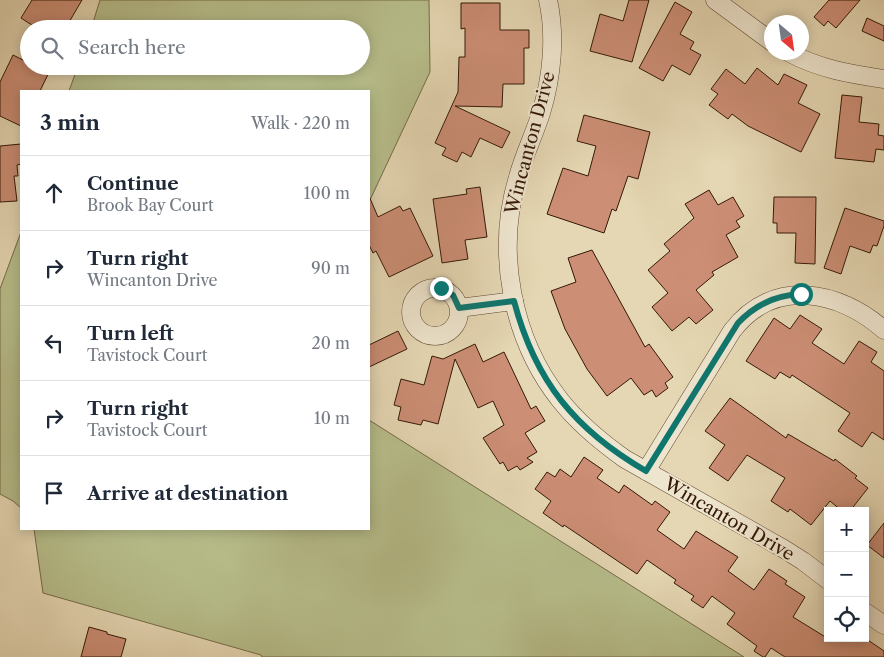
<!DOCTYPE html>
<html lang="en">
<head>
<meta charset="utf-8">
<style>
	body { margin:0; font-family:"Libre Caslon Text",serif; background:#f6f6f7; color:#1f2937 }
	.controls { position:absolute; right:15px; bottom:15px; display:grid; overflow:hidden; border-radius:0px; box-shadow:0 2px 12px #0003 }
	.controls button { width:45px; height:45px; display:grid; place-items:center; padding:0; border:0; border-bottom:1px solid #e0e1e3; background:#fff; color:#1f2937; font:25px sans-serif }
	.compass { position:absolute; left:764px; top:15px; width:45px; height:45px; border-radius:50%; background:#fff; box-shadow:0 2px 12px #0003; rotate:151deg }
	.stop { position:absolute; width:15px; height:15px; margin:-11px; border:4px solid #0f766e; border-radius:50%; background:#fff }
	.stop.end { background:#0f766e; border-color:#fff; box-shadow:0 1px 5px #0008 }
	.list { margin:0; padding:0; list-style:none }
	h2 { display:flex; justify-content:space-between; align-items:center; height:65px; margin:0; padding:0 20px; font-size:21px }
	h2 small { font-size:16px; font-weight:400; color:#747a83 }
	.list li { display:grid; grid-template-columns:32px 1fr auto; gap:15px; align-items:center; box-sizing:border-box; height:75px; padding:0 20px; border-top:1px solid #e0e1e3 }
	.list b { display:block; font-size:19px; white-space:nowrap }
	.list p { margin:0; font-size:16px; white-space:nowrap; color:#747a83 }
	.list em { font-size:16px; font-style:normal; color:#747a83 }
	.icon { flex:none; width:28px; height:28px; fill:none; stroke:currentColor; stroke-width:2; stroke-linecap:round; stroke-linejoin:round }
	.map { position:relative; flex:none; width:884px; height:657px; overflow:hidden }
	.search { position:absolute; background:#fff; box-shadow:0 2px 12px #0003; left:20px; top:20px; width:350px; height:55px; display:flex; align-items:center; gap:12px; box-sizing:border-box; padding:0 18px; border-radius:28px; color:#747a83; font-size:19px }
	.panel { position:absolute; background:#fff; box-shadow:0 2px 12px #0003; left:20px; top:90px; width:350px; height:440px; border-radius:0px }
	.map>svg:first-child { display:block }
</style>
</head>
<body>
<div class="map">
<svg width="884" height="657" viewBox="0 0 884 657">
	<rect width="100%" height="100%" fill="#e5d7b3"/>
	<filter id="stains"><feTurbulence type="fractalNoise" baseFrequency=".004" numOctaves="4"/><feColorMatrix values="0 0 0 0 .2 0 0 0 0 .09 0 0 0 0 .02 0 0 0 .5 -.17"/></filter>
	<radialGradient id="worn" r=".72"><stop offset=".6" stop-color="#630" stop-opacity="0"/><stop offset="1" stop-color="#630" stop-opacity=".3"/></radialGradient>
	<!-- green -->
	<g fill="#b7be8b" stroke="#766b49">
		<polygon points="100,0 429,0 430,72 369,202 369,91 69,91 78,66 361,66 361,29 91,29"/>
		<polygon points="21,232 21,508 13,501 0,494 0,289"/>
		<polygon points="369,420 744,657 262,657 261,655 43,593 34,529 369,529"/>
	</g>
	<!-- building -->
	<g fill="#cc8e75" stroke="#341807">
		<polygon points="32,0 82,0 65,29 38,29 21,18"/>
		<polygon points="629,0 649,0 632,62 590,51 600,14 623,21"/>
		<polygon points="829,0 860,0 836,28 828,21 824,26 814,17"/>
		<polygon points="675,2 692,12 680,34 694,42 690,49 701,55 690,75 672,65 663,81 639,68"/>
		<polygon points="461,3 500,3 500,30 529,30 529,48 524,48 524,84 503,84 502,107 455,106 510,132 502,148 480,138 471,157 462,152 457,162 442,155 446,148 435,143 458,92 459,57 465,57 465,28 461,29"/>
		<polygon points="867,18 884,26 884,41 862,31"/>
		<polygon points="13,55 29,63 29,66 52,66 40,91 21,91 21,126 0,116 0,82"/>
		<polygon points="757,68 778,85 784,74 807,85 798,103 820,114 801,152 748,126 732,114 728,119 709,105 718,94 711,89 726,69 745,84"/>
		<polygon points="842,95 862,97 859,122 879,124 878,135 884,136 884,150 876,149 874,162 835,158"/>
		<polygon points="584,115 650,132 638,179 628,176 616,211 612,209 604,233 547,214 563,168 588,176 596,146 577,141"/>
		<polygon points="21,144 21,164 17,165 18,176 14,176 17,201 0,202 0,146"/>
		<polygon points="480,187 487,237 465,240 468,259 442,263 433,199 467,194 466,189"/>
		<polygon points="709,190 718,205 733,197 744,216 736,221 740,227 726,235 738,257 712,272 714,275 696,290 713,310 696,324 689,317 672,331 652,307 668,293 648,270 670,251 664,244 694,218 685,204"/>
		<polygon points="369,196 378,217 400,206 403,211 410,208 433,256 389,277 376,251 373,253 369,245"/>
		<polygon points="774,197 816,197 815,264 795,263 796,233 777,233 777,223 773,223"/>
		<polygon points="845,208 884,221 884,226 877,246 873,245 870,253 850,246 841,274 824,268"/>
		<polygon points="592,250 645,347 649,344 673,377 665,383 668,388 656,397 652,390 644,395 631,378 607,396 587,369 565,329 551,291 576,282 568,258"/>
		<polygon points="800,315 822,329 812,343 844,364 859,341 877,352 871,362 884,371 884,440 872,432 862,447 838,431 850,413 792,375 790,378 780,372 775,379 746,361 774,318 790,329"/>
		<polygon points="398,331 407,349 369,367 369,345"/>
		<polygon points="475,344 483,362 504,352 531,409 536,406 545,421 525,433 537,452 527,458 533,462 520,470 517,466 508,471 503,462 500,464 483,438 504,425 493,401 478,408 455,359 438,424 423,420 421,425 398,420 401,407 394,405 401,379 424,385 432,356 443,359"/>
		<polygon points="730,398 786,438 788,434 834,461 835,459 857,476 855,478 868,488 850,511 842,511 830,501 811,525 790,509 788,512 771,501 785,478 747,455 728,481 709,468 725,445 705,431"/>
		<polygon points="584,457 603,470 597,478 619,493 624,485 652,505 655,501 670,512 657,530 684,549 696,531 738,557 728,571 754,590 769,569 787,581 785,584 805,597 793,617 827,638 865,638 884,651 884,657 785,657 771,648 765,657 763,657 754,651 757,646 727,624 735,613 712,596 703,608 691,600 694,596 674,583 676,580 647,560 637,574 564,525 563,527 543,513 551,501 535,489 547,472 555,477 560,469 571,477"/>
		<polygon points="884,523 884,558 867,545"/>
		<polygon points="89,627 107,632 107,634 126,639 121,657 81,657"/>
	</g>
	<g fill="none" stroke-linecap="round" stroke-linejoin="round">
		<!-- street casing -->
		<g stroke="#604832" stroke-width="19">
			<g id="street">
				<path d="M 548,0 C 556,36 552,77 541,113 C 534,135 524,155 518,177 C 495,252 512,339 560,400 C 579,424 601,442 625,459 L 784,549 L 803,561 L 828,580"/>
				<polyline points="715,0 772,42"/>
				<path d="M 788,52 C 819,69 850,74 884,79"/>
				<circle cx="435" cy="312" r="24"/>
				<polyline points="459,308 514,301"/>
				<path d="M 646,471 L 732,331 C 773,277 839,290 884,330"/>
				<polyline points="865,612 884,625"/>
			</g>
		</g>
		<!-- street -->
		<use href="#street" stroke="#eee5ce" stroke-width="18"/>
	</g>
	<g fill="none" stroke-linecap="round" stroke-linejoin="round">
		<!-- route -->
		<path stroke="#0f766e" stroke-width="6" d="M 441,288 L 453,295 L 459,308 L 514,301 C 535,381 575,430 646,471 L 738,323 C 755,305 775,295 801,294"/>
	</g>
	<g text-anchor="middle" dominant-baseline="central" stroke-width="4" stroke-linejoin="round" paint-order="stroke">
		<!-- street labels -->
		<g font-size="18" fill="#341807" stroke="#eee5ce">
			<text transform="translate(530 143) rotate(-75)">Wincanton Drive</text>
			<text transform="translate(729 519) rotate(30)">Wincanton Drive</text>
		</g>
	</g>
	<rect width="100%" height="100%" filter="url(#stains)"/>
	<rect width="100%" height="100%" fill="url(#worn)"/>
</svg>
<div class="controls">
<button>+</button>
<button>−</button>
<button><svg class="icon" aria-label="locate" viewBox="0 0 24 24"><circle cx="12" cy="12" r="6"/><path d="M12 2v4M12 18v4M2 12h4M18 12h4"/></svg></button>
</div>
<svg class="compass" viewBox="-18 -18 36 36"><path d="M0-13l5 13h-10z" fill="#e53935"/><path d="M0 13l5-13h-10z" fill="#747a83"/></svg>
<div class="stop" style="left:801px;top:294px"></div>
<div class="stop end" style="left:441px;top:288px"></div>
<div class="search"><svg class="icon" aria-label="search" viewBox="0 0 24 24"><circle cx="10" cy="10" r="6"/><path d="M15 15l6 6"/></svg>Search here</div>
<section class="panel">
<h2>3 min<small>Walk · 220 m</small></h2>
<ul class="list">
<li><svg class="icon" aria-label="ahead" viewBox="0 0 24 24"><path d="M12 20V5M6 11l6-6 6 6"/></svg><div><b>Continue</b><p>Brook Bay Court</p></div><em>100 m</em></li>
<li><svg class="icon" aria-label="right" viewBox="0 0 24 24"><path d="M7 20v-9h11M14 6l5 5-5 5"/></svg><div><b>Turn right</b><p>Wincanton Drive</p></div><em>90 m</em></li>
<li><svg class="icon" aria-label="left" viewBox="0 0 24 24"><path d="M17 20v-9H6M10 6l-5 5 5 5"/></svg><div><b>Turn left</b><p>Tavistock Court</p></div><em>20 m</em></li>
<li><svg class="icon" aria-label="right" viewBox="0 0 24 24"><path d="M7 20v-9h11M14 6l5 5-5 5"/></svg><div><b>Turn right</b><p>Tavistock Court</p></div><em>10 m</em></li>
<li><svg class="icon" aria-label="arrive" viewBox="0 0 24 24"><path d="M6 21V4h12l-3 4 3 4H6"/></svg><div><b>Arrive at destination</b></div></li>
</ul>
</section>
</div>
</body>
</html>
